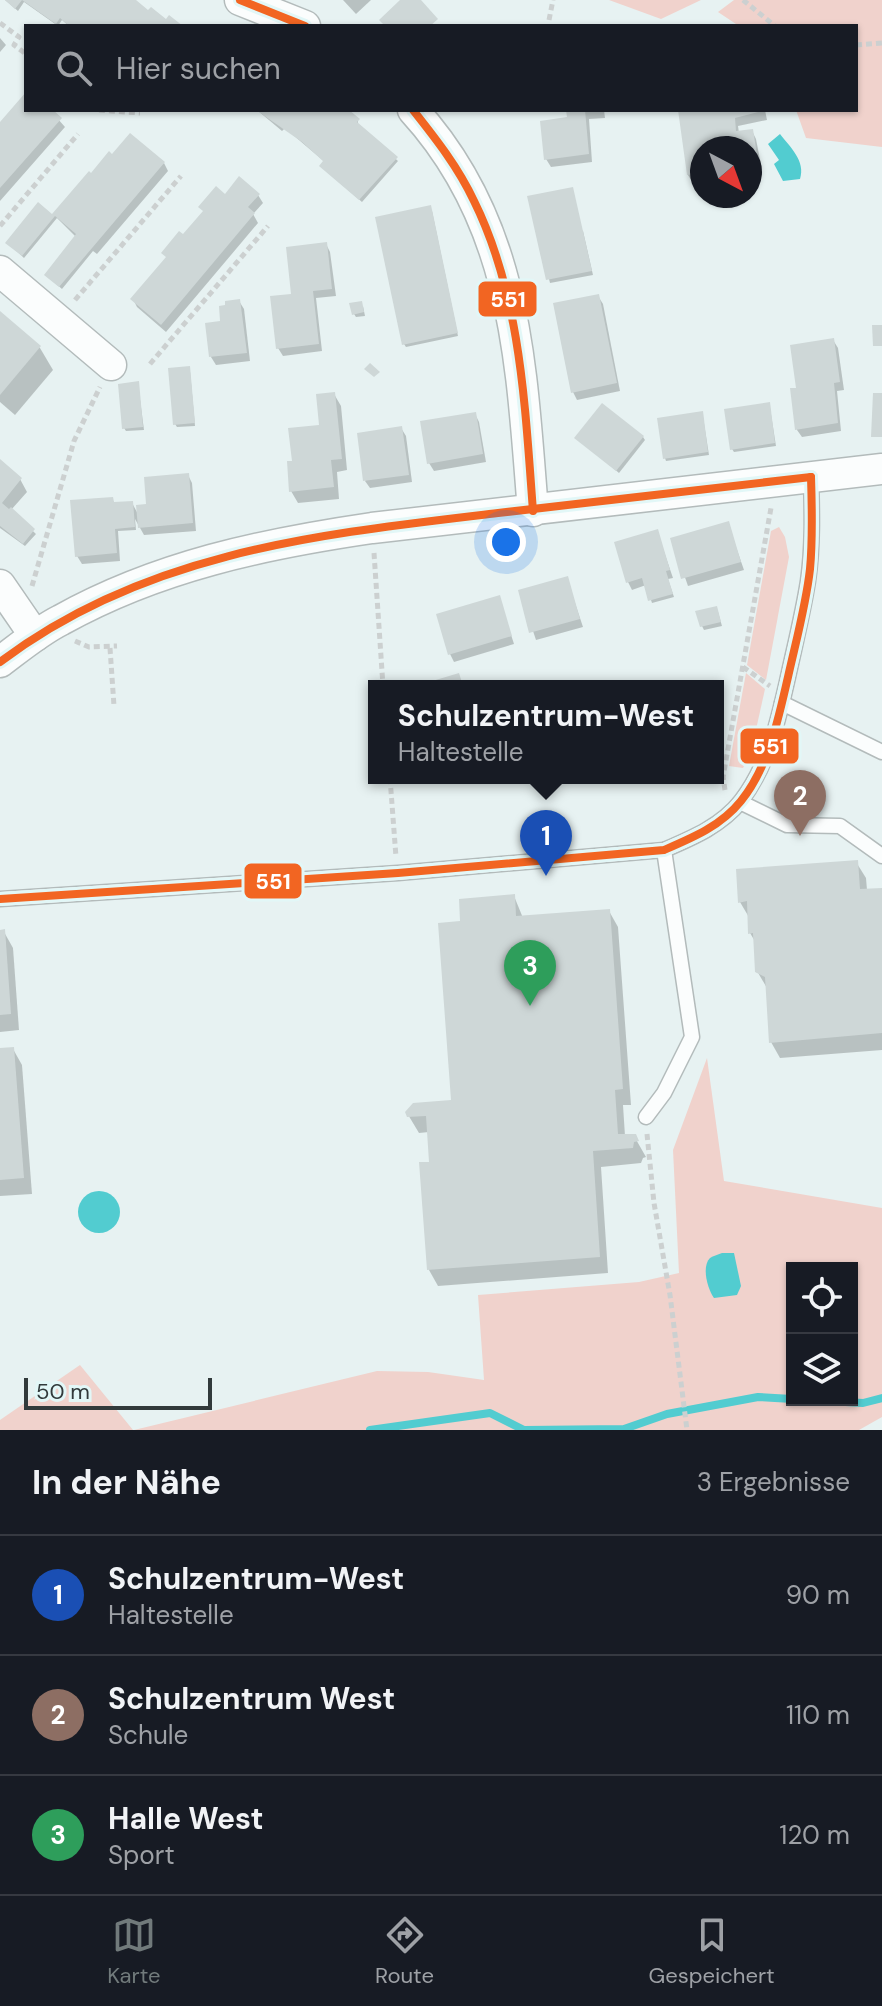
<!DOCTYPE html>
<html lang="de">
<head>
<meta charset="utf-8">
<style>
	body { margin:0; font-family:"DM Sans",sans-serif; background:#242831; color:#f1f3f6 }
	.controls { position:absolute; right:24px; bottom:24px; display:grid; overflow:hidden; border-radius:0px; box-shadow:0 2px 6px #0004 }
	.controls button { width:72px; height:72px; display:grid; place-items:center; padding:0; border:0; border-bottom:2px solid #363941; background:#171b24; color:#f1f3f6; font:40px sans-serif }
	.compass { position:absolute; left:690px; top:136px; width:72px; height:72px; border-radius:50%; background:#171b24; box-shadow:0 2px 6px #0004; rotate:139deg }
	.scale { position:absolute; left:24px; bottom:20px; width:188px; box-sizing:border-box; padding-left:8px; border:4px solid #323a3b; border-top:0; font-size:22px; line-height:28px; white-space:nowrap; color:#323a3b; -webkit-text-stroke:6px #e2f7f7; paint-order:stroke }
	.you { position:absolute; left:506px; top:542px; width:28px; height:28px; margin:-20px; border:6px solid #fff; border-radius:50%; background:#1a73e8; box-shadow:0 0 0 12px #1a73e833 }
	.badge { display:grid; place-items:center; width:52px; height:52px; border-radius:50%; background:#717a7b; color:#fff; font-size:26px; font-weight:700 }
	.pin { position:absolute; translate:-50% -66px; filter:drop-shadow(0 2px 4px #0008) }
	.pin::after { content:''; position:absolute; top:42px; width:28px; height:24px; background:inherit; clip-path:polygon(0 0,100% 0,50% 100%) }
	.popup { position:absolute; left:368px; top:680px; width:356px; height:104px; box-sizing:border-box; display:grid; place-content:center; border-radius:0px; background:#171b24; filter:drop-shadow(0 2px 6px #0005); font-size:26px; white-space:nowrap; color:#9ea1a6 }
	.popup b { font-size:30px; color:#f1f3f6 }
	.popup::after { content:''; position:absolute; left:50%; top:100%; margin-left:-16px; border:16px solid transparent; border-top-color:#171b24 }
	.list { margin:0; padding:0; list-style:none }
	h2 { display:flex; justify-content:space-between; align-items:center; height:104px; margin:0; padding:0 32px; font-size:34px }
	h2 small { font-size:26px; font-weight:400; color:#9ea1a6 }
	.list li { display:grid; grid-template-columns:52px 1fr auto; gap:24px; align-items:center; box-sizing:border-box; height:120px; padding:0 32px; border-top:2px solid #363941 }
	.list b { display:block; font-size:30px; white-space:nowrap }
	.list p { margin:0; font-size:26px; white-space:nowrap; color:#9ea1a6 }
	.list em { font-size:26px; font-style:normal; color:#9ea1a6 }
	.icon { flex:none; width:44px; height:44px; fill:none; stroke:currentColor; stroke-width:2; stroke-linecap:round; stroke-linejoin:round }
	.map { position:relative; flex:none; width:882px; height:1430px; overflow:hidden }
	.search { position:absolute; background:#171b24; box-shadow:0 2px 6px #0004; left:24px; right:24px; top:24px; height:88px; display:flex; align-items:center; gap:20px; box-sizing:border-box; padding:0 28px; border-radius:0px; color:#9ea1a6; font-size:30px }
	.sheet { height:464px; background:#171b24 }
	nav { display:flex; justify-content:space-around; align-items:center; box-sizing:border-box; height:112px; border-top:2px solid #363941; background:#171b24; font-size:22px; color:#9ea1a6 }
	nav a { display:grid; justify-items:center; gap:4px }
	nav .on { color:#717a7b }
	.map>svg:first-child { display:block }
</style>
</head>
<body>
<div class="map">
<svg width="882" height="1430" viewBox="0 0 882 1430">
	<rect width="100%" height="100%" fill="#e7f2f2"/>
	<!-- green -->
	<g fill="#f0d2cc" fill-rule="evenodd">
		<polygon points="609,0 701,0 661,19"/>
		<polygon points="734,0 882,0 882,147 806,138 796,110 856,110 856,26 739,26 718,12"/>
		<polygon points="779,527 785,537 789,557 766,680 747,665 771,531"/>
		<polygon points="746,673 765,689 751,752 743,768 729,766"/>
		<path d="M 707,1058 L 724,1181 L 882,1208 L 882,1417 L 859,1430 L 134,1430 L 377,1371 L 428,1372 L 484,1380 L 478,1295 L 639,1282 L 679,1273 L 673,1150 ZM 792,1268 L 852,1268 L 852,1400 L 792,1400 Z"/>
		<polygon points="80,1365 133,1430 0,1430 0,1420"/>
	</g>
	<!-- water -->
	<g fill="#52ccd0">
		<path d="M 780,134 C 790,147 806,161 800,179 L 783,181 L 774,164 L 779,160 L 768,144 Z"/>
		<circle cx="99" cy="1212" r="21"/>
		<path d="M 722,1253 L 734,1253 L 741,1286 L 737,1295 L 714,1298 C 708,1290 701,1267 710,1258 C 713,1256 719,1254 722,1253 Z"/>
	</g>
	<!-- shadow -->
	<g fill="#0003">
		<polygon points="5,0 132,0 148,13 179,26 69,26 62,20 58,26 24,2 18,11"/>
		<polygon points="343,0 371,0 356,14"/>
		<polygon points="0,38 6,45 0,52"/>
		<polygon points="26,95 26,110 50,110 65,127 0,201 0,125"/>
		<polygon points="257,110 346,110 358,120 358,126 398,161 362,202 324,169 325,162 306,146 285,128 282,131"/>
		<polygon points="568,110 604,110 605,118 589,119 592,162 551,167 546,159 569,118"/>
		<polygon points="680,110 765,110 767,120 738,126 739,133 752,131 756,139 762,170 750,172 750,148 702,148 702,181 693,183 688,175"/>
		<polygon points="164,163 168,171 97,254 93,251 62,289 46,275 76,237 57,218 24,258 8,243 52,217"/>
		<polygon points="258,195 263,203 253,214 258,223 166,332 137,307 133,299 204,212 201,207 225,196"/>
		<polygon points="529,197 583,231 593,275 550,283"/>
		<polygon points="432,211 458,336 406,347 404,344"/>
		<polygon points="326,244 330,252 336,296 316,298 322,351 283,356 278,348 294,295"/>
		<polygon points="598,296 603,304 620,391 577,400 573,392"/>
		<polygon points="239,301 244,309 250,361 216,365 211,357 222,323"/>
		<polygon points="363,306 365,316 356,317 354,314"/>
		<polygon points="0,314 40,348 53,370 15,415 0,402"/>
		<polygon points="833,340 838,348 844,390 837,391 841,431 802,437 797,430 792,390 798,390"/>
		<polygon points="190,371 195,426 177,427 175,424"/>
		<polygon points="138,384 144,430 126,431 124,428"/>
		<polygon points="334,394 341,406 347,470 337,472 339,499 298,503 291,491 294,463 321,427"/>
		<polygon points="770,408 776,446 734,452 732,449"/>
		<polygon points="475,414 479,422 486,462 434,471 429,463"/>
		<polygon points="703,417 709,455 666,461 665,458"/>
		<polygon points="401,428 406,436 412,482 370,488 365,481"/>
		<polygon points="643,437 645,440 619,473 577,438"/>
		<polygon points="0,462 20,479 27,492 11,510 36,534 25,546 0,528"/>
		<polygon points="188,475 192,483 196,531 144,535 135,519 136,530 118,531 120,561 82,564 77,556 112,499 115,504 132,503 138,514"/>
		<polygon points="728,524 744,570 688,586 672,540"/>
		<polygon points="657,531 673,578 668,579 674,597 652,603 646,585 632,590 628,582"/>
		<polygon points="567,579 583,627 536,640 520,592"/>
		<polygon points="499,597 514,644 454,662 450,654"/>
		<polygon points="718,612 722,626 704,630 702,626"/>
		<polygon points="856,862 866,878 867,890 882,890 882,1050 780,1058 771,1042 767,988 757,971 756,943 750,933 750,919 740,902"/>
		<polygon points="514,896 523,918 609,911 618,927 631,1105 623,1105 625,1136 634,1136 646,1157 643,1158 641,1163 601,1167 608,1273 438,1286 429,1270 431,1164 429,1132 419,1133 407,1113 453,1102 462,923"/>
		<polygon points="0,932 4,932 13,948 19,1030 0,1032"/>
		<polygon points="13,1049 22,1065 32,1194 0,1196 0,1050"/>
	</g>
	<g fill="none" stroke-linecap="round" stroke-linejoin="round">
		<!-- stream -->
		<g stroke="#52ccd0" stroke-width="8">
			<polyline points="810,1400 863,1403 882,1398"/>
			<polyline points="370,1430 490,1413 524,1430 624,1429 667,1414 758,1397 792,1399"/>
		</g>
	</g>
	<!-- building -->
	<g fill="#ced7d7">
		<polygon points="5,0 136,0 148,10 151,7 166,19 169,15 183,26 69,26 60,18 56,24 22,0 15,9"/>
		<polygon points="400,0 421,0 438,19 430,26 385,26 379,20"/>
		<polygon points="26,92 26,110 53,110 62,118 0,188 0,122"/>
		<polygon points="256,110 349,110 360,119 357,122 398,157 359,200 319,166 323,161 302,142"/>
		<polygon points="566,110 585,110 589,154 544,160 540,121 567,117"/>
		<polygon points="678,110 766,110 735,118 736,131 753,129 758,162 750,164 750,148 702,148 702,173 687,175"/>
		<polygon points="130,133 165,162 59,287 44,275 76,234 55,216 22,256 5,243 38,202 52,214 89,171 91,173 109,151 112,154"/>
		<polygon points="239,176 260,194 248,207 255,213 161,325 130,299 166,257 161,253 179,231 183,234 203,211 198,207 216,186 225,194"/>
		<polygon points="573,187 592,271 546,280 527,196"/>
		<polygon points="431,205 458,333 402,345 375,217"/>
		<polygon points="327,242 332,289 313,291 319,344 276,349 270,296 291,294 286,247"/>
		<polygon points="599,294 617,383 571,393 553,303"/>
		<polygon points="240,299 247,353 209,357 205,323 220,321 219,306 225,305 225,301"/>
		<polygon points="362,301 364,312 352,315 349,303"/>
		<polygon points="0,311 41,346 0,395"/>
		<polygon points="872,325 882,325 882,346 873,346"/>
		<polygon points="834,338 840,382 834,383 838,423 795,430 790,388 796,388 790,345"/>
		<polygon points="370,363 380,372 374,377 364,369"/>
		<polygon points="190,366 195,423 173,425 168,368"/>
		<polygon points="139,381 143,427 122,429 118,384"/>
		<polygon points="335,392 342,459 331,460 334,487 289,492 287,461 292,461 288,428 319,425 316,394"/>
		<polygon points="873,393 882,393 882,437 871,437"/>
		<polygon points="770,402 775,443 730,450 724,409"/>
		<polygon points="602,403 644,436 616,471 574,438"/>
		<polygon points="703,411 708,452 663,459 657,418"/>
		<polygon points="476,412 483,454 427,464 420,421"/>
		<polygon points="402,426 409,475 363,481 357,433"/>
		<polygon points="0,459 22,478 2,503 9,509 11,507 35,529 23,544 0,526"/>
		<polygon points="189,473 193,523 138,528 136,505 146,504 144,477"/>
		<polygon points="113,497 114,502 133,501 135,527 115,529 117,553 75,557 70,500"/>
		<polygon points="729,521 741,562 681,579 670,538"/>
		<polygon points="658,529 670,570 666,571 673,594 648,601 642,578 626,583 614,542"/>
		<polygon points="568,576 580,619 529,633 518,590"/>
		<polygon points="500,595 512,636 448,655 436,614"/>
		<polygon points="717,606 721,622 700,627 695,611"/>
		<polygon points="459,673 463,686 430,686 429,682"/>
		<polygon points="858,860 860,889 882,888 882,1033 769,1043 765,977 755,972 753,933 748,934 747,901 738,903 736,869"/>
		<polygon points="515,894 516,916 610,909 623,1089 615,1090 618,1134 636,1134 639,1141 634,1142 633,1148 593,1151 600,1257 427,1270 419,1162 429,1162 426,1116 407,1117 405,1112 413,1103 451,1100 438,923 460,921 459,899"/>
		<polygon points="5,929 11,1014 0,1015 0,930"/>
		<polygon points="14,1047 24,1178 0,1180 0,1048"/>
	</g>
	<g fill="none" stroke-linecap="round" stroke-linejoin="round">
		<!-- lane casing -->
		<g stroke="#b3bbbb" stroke-width="17">
			<g id="lane">
				<polyline points="782,703 882,752"/>
				<polyline points="740,802 787,825 840,826 882,856"/>
				<path d="M 0,899 L 398,873 L 664,850 C 692,838 721,826 741,801 C 769,764 778,721 788,677 C 795,645 803,613 808,581 C 813,546 812,511 811,477"/>
				<polyline points="646,1117 664,1093 692,1037 664,850"/>
			</g>
		</g>
		<!-- street casing -->
		<g stroke="#b3bbbb" stroke-width="33">
			<g id="street">
				<polyline points="240,0 305,26"/>
				<path d="M 413,110 C 518,225 521,365 533,511"/>
				<polyline points="0,271 111,365"/>
				<polyline points="0,585 35,636"/>
				<path d="M 0,662 C 20,647 39,631 61,620 C 158,566 263,544 372,528 L 882,469"/>
			</g>
		</g>
		<!-- path -->
		<g stroke="#ccd0d0" stroke-width="5" stroke-dasharray="6 4" stroke-linecap="butt">
			<polyline points="743,0 775,26"/>
			<polyline points="549,20 553,0"/>
			<polyline points="0,23 19,37 14,45 26,54"/>
			<polyline points="856,45 882,43"/>
			<polyline points="99,110 140,113"/>
			<polyline points="0,226 78,134"/>
			<polyline points="75,300 181,176"/>
			<polyline points="150,364 268,226"/>
			<polyline points="374,553 383,686"/>
			<polyline points="32,586 74,441 100,387"/>
			<polyline points="75,641 89,647 117,646"/>
			<polyline points="110,648 114,706"/>
			<polyline points="743,667 770,686"/>
			<polyline points="390,778 396,857"/>
			<polyline points="725,790 723,777 771,508"/>
			<polyline points="647,1134 654,1203 670,1295 687,1430"/>
		</g>
		<!-- lane -->
		<use href="#lane" stroke="#fbfdfd" stroke-width="14"/>
		<!-- street -->
		<use href="#street" stroke="#fbfdfd" stroke-width="30"/>
		<!-- bus-1 casing -->
		<g stroke="#e2f7f7" stroke-width="14">
			<g id="bus-1">
				<polyline points="240,0 305,26"/>
				<path d="M 413,110 C 436,139 458,167 474,201 C 521,296 525,407 533,511"/>
				<path d="M 0,662 C 146,551 322,534 498,513 C 602,501 707,489 811,477"/>
				<path d="M 0,899 L 398,873 L 664,850 C 692,838 721,826 741,801 C 769,766 778,720 788,677 C 796,641 806,605 810,569 C 813,538 812,508 811,477"/>
			</g>
		</g>
		<!-- bus-1 -->
		<use href="#bus-1" stroke="#f26522" stroke-width="8"/>
	</g>
	<g stroke="#e2f7f7" stroke-width="3">
		<rect x="477" y="280" width="61" height="38" rx="8" fill="#f26522"/>
		<rect x="739" y="727" width="61" height="38" rx="8" fill="#f26522"/>
		<rect x="243" y="862" width="60" height="38" rx="8" fill="#f26522"/>
	</g>
	<g font-size="22" text-anchor="middle" font-weight="bold" fill="#fff">
		<text x="508" y="307">551</text>
		<text x="770" y="754">551</text>
		<text x="273" y="889">551</text>
	</g>
</svg>
<div class="controls">
<button><svg class="icon" aria-label="locate" viewBox="0 0 24 24"><circle cx="12" cy="12" r="6"/><path d="M12 2v4M12 18v4M2 12h4M18 12h4"/></svg></button>
<button><svg class="icon" aria-label="layers" viewBox="0 0 24 24"><path d="M12 4l9 5-9 5-9-5zM3 14l9 5 9-5"/></svg></button>
</div>
<svg class="compass" viewBox="-18 -18 36 36"><path d="M0-13l5 13h-10z" fill="#e53935"/><path d="M0 13l5-13h-10z" fill="#9ea1a6"/></svg>
<div class="scale">50 m</div>
<div class="you"></div>
<div class="pin badge" style="left:546px;top:876px;background:#1a4fb4">1</div>
<div class="popup"><b>Schulzentrum-West</b>Haltestelle</div>
<div class="pin badge" style="left:800px;top:836px;background:#8d6e63">2</div>
<div class="pin badge" style="left:530px;top:1006px;background:#2e9e5b">3</div>
<div class="search"><svg class="icon" aria-label="search" viewBox="0 0 24 24"><circle cx="10" cy="10" r="6"/><path d="M15 15l6 6"/></svg>Hier suchen</div>
</div>
<section class="sheet">
<h2>In der Nähe<small>3 Ergebnisse</small></h2>
<ul class="list">
<li><span class="badge" style="background:#1a4fb4">1</span><div><b>Schulzentrum-West</b><p>Haltestelle</p></div><em>90 m</em></li>
<li><span class="badge" style="background:#8d6e63">2</span><div><b>Schulzentrum West</b><p>Schule</p></div><em>110 m</em></li>
<li><span class="badge" style="background:#2e9e5b">3</span><div><b>Halle West</b><p>Sport</p></div><em>120 m</em></li>
</ul>
</section>
<nav>
<a class="on"><svg class="icon" aria-label="map" viewBox="0 0 24 24"><path d="M3 6l6-2 6 2 6-2v14l-6 2-6-2-6 2zM9 4v14M15 6v14"/></svg>Karte</a>
<a><svg class="icon" aria-label="directions" viewBox="0 0 24 24"><path d="M12 3l9 9-9 9-9-9zM9 14v-3h6M13 9l2 2-2 2"/></svg>Route</a>
<a><svg class="icon" aria-label="saved" viewBox="0 0 24 24"><path d="M7 4h10v16l-5-4-5 4z"/></svg>Gespeichert</a>
</nav>
</body>
</html>
